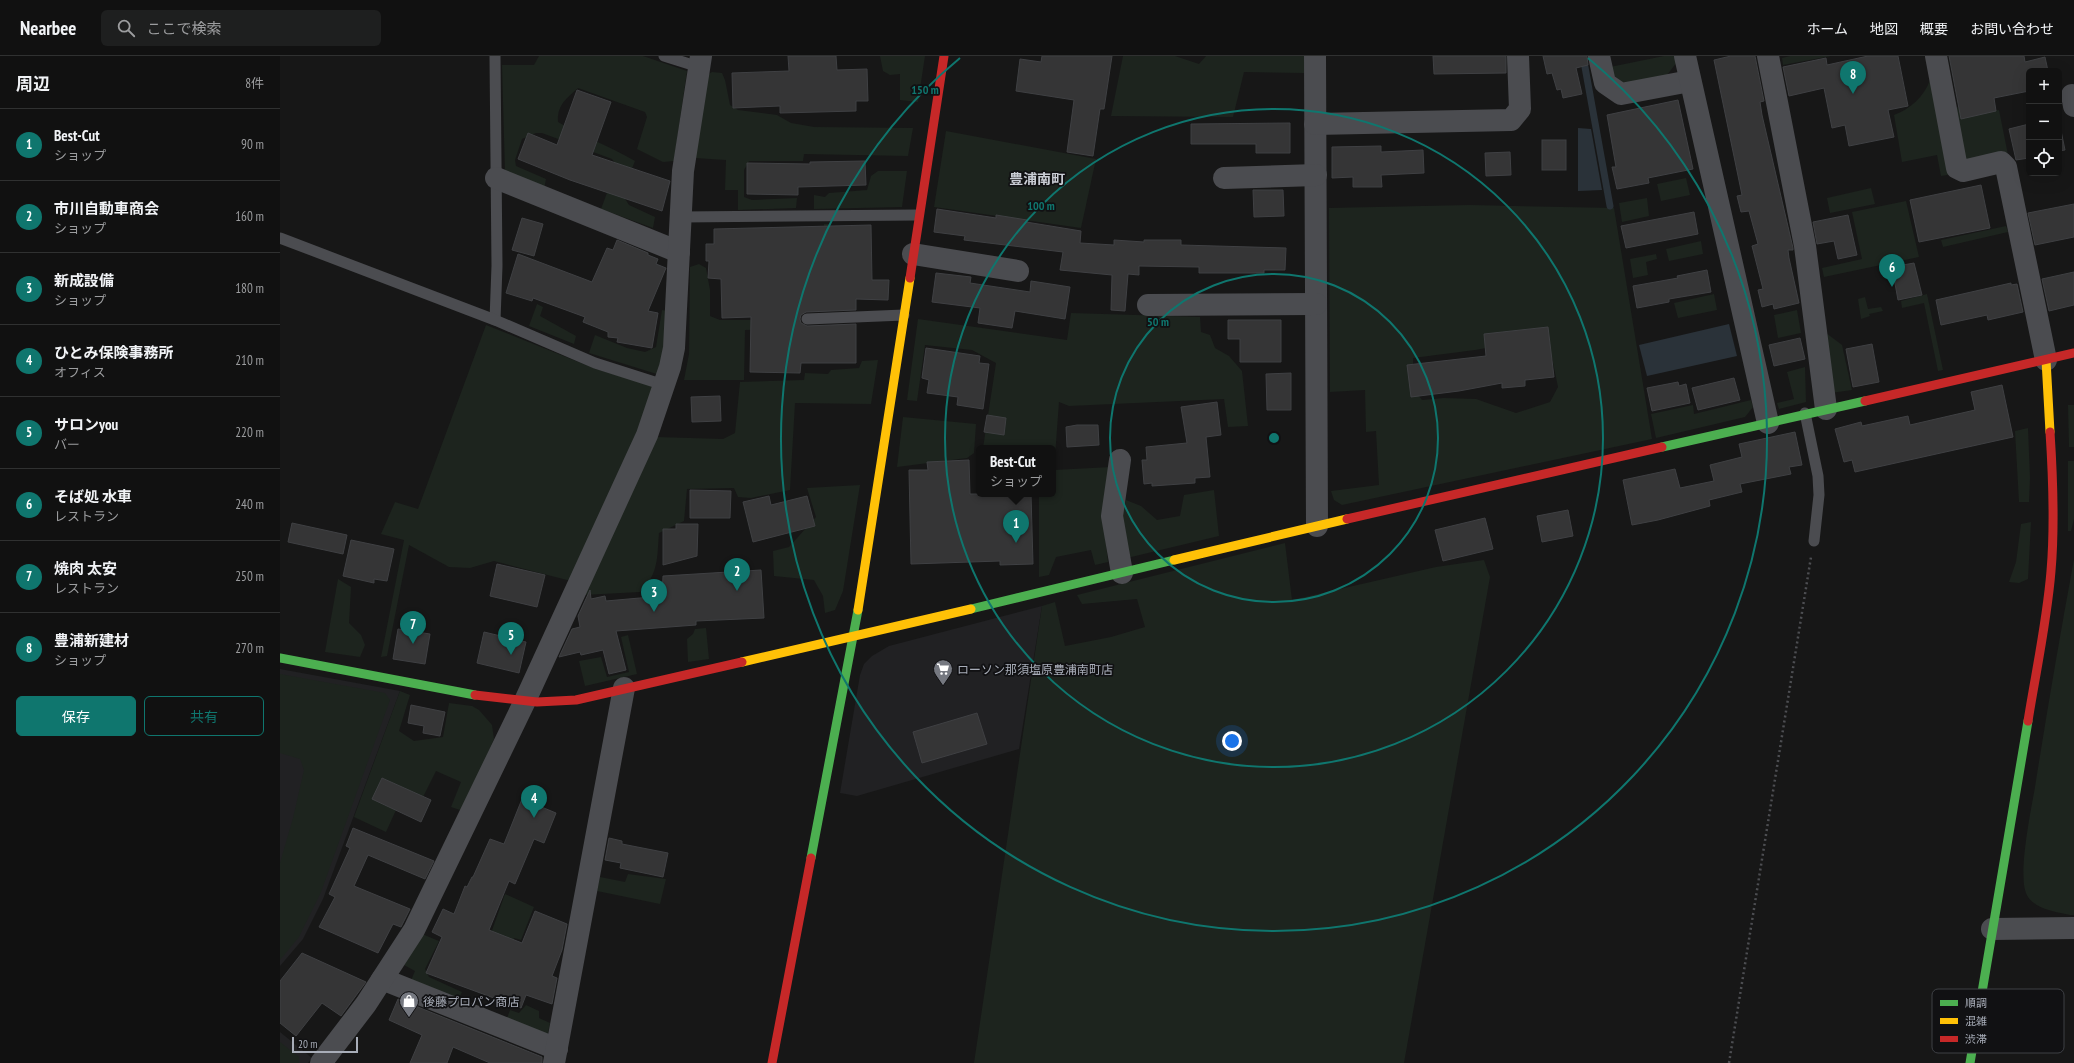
<!DOCTYPE html>
<html lang="ja">
<head>
<meta charset="utf-8">
<style>
	body { margin:0; font-family:"PT Sans Narrow","Noto Sans JP",sans-serif; background:#1e1f1f; color:#f1f3f6 }
	.controls { position:absolute; right:12px; top:12px; display:grid; overflow:hidden; border-radius:6px; box-shadow:0 4px 16px #0002 }
	.controls button { width:36px; height:36px; display:grid; place-items:center; padding:0; border:0; border-bottom:1px solid #303131; background:#111; color:#f1f3f6; font:20px sans-serif }
	.scale { position:absolute; left:12px; bottom:10px; width:66px; box-sizing:border-box; padding-left:4px; border:2px solid #a8adb8; border-top:0; font-size:11px; line-height:14px; white-space:nowrap; color:#a8adb8; -webkit-text-stroke:3px #111113; paint-order:stroke }
	.you { position:absolute; left:952px; top:685px; width:14px; height:14px; margin:-10px; border:3px solid #fff; border-radius:50%; background:#1a73e8; box-shadow:0 0 0 6px #1a73e833 }
	.badge { display:grid; place-items:center; width:26px; height:26px; border-radius:50%; background:#0f766e; color:#fff; font-size:13px; font-weight:700 }
	.pin { position:absolute; translate:-50% -33px; filter:drop-shadow(0 1px 2px #0008) }
	.pin::after { content:''; position:absolute; top:21px; width:14px; height:12px; background:inherit; clip-path:polygon(0 0,100% 0,50% 100%) }
	.popup { position:absolute; left:696px; top:389px; width:80px; height:52px; box-sizing:border-box; display:grid; place-content:center; border-radius:6px; background:#111; filter:drop-shadow(0 1px 3px #0005); font-size:13px; white-space:nowrap; color:#9c9d9f }
	.popup b { font-size:15px; color:#f1f3f6 }
	.popup::after { content:''; position:absolute; left:50%; top:100%; margin-left:-8px; border:8px solid transparent; border-top-color:#111 }
	.list { margin:0; padding:0; list-style:none }
	h2 { display:flex; justify-content:space-between; align-items:center; height:52px; margin:0; padding:0 16px; font-size:17px }
	h2 small { font-size:13px; font-weight:400; color:#9c9d9f }
	.list li { display:grid; grid-template-columns:26px 1fr auto; gap:12px; align-items:center; box-sizing:border-box; height:72px; padding:0 16px; border-top:1px solid #303131 }
	.list b { display:block; font-size:15px; white-space:nowrap }
	.list p { margin:0; font-size:13px; white-space:nowrap; color:#9c9d9f }
	.list em { font-size:13px; font-style:normal; color:#9c9d9f }
	.actions { display:flex; gap:8px; padding:12px 16px }
	.actions a { flex:1; padding:9px 0; border:1px solid #0f766e; border-radius:6px; text-align:center; font-size:14px; color:#0f766e }
	.actions .main { background:#0f766e; color:#fff }
	.icon { flex:none; width:22px; height:22px; fill:none; stroke:currentColor; stroke-width:2; stroke-linecap:round; stroke-linejoin:round }
	.map { position:relative; flex:none; width:1794px; height:1007px; overflow:hidden }
	header { display:flex; align-items:center; gap:24px; box-sizing:border-box; height:56px; padding:0 20px; background:#111; border-bottom:1px solid #303131 }
	header strong { font-size:19px }
	nav { display:flex; gap:22px; margin-inline-start:auto; font-size:14px }
	.search { width:280px; height:36px; background:#1e1f1f; display:flex; align-items:center; gap:10px; box-sizing:border-box; padding:0 14px; border-radius:6px; color:#9c9d9f; font-size:15px }
	main { display:flex }
	aside { flex:1; background:#111 }
	.map>svg:first-child { display:block }
</style>
</head>
<body>
<header>
<strong>Nearbee</strong>
<div class="search"><svg class="icon" aria-label="search" viewBox="0 0 24 24"><circle cx="10" cy="10" r="6"/><path d="M15 15l6 6"/></svg>ここで検索</div>
<nav><a>ホーム</a><a>地図</a><a>概要</a><a>お問い合わせ</a></nav>
</header>
<main>
<aside>
<h2>周辺<small>8件</small></h2>
<ul class="list">
<li><span class="badge">1</span><div><b>Best-Cut</b><p>ショップ</p></div><em>90 m</em></li>
<li><span class="badge">2</span><div><b>市川自動車商会</b><p>ショップ</p></div><em>160 m</em></li>
<li><span class="badge">3</span><div><b>新成設備</b><p>ショップ</p></div><em>180 m</em></li>
<li><span class="badge">4</span><div><b>ひとみ保険事務所</b><p>オフィス</p></div><em>210 m</em></li>
<li><span class="badge">5</span><div><b>サロンyou</b><p>バー</p></div><em>220 m</em></li>
<li><span class="badge">6</span><div><b>そば処 水車</b><p>レストラン</p></div><em>240 m</em></li>
<li><span class="badge">7</span><div><b>焼肉 太安</b><p>レストラン</p></div><em>250 m</em></li>
<li><span class="badge">8</span><div><b>豊浦新建材</b><p>ショップ</p></div><em>270 m</em></li>
</ul>
<div class="actions"><a class="main">保存</a><a>共有</a></div>
</aside>
<div class="map">
<svg width="1794" height="1007" viewBox="0 0 1794 1007">
	<rect width="100%" height="100%" fill="#171717"/>
	<!-- built -->
	<g fill="#212123">
		<polygon points="762,550 739,693 577,740 560,737 580,619 584,608 592,600 609,590"/>
		<polygon points="0,613 120,635 43,843 23,883 0,910"/>
		<polygon points="0,976 32,1002 28,1007 0,1007"/>
	</g>
	<!-- green -->
	<g fill="#1d241e" fill-rule="evenodd">
		<path d="M 259,0 L 363,0 L 407,15 L 394,105 L 383,106 L 357,93 L 367,61 L 365,56 L 298,32 C 286,43 277,49 278,66 C 303,81 330,90 355,105 L 342,138 L 349,149 L 375,161 L 373,172 L 321,153 L 337,110 L 332,103 L 262,77 L 256,77 L 242,83 L 235,104 L 236,110 L 266,123 L 264,133 L 225,117 L 222,9 L 254,9 Z"/>
		<polygon points="600,0 645,0 638,46 620,44 620,18 610,19 603,15"/>
		<polygon points="843,0 895,0 919,8 926,0 1024,0 1024,17 964,16 953,61 831,60"/>
		<polygon points="1384,0 1397,0 1397,6 1387,19 1345,28 1332,18 1330,11"/>
		<polygon points="1510,0 1551,0 1503,9 1502,2"/>
		<polygon points="432,16 442,17 445,24 450,49 458,54 497,59 511,67 534,71 633,72 628,100 524,98 523,105 469,105 464,114 464,141 472,144 517,142 516,152 458,154 458,134 445,134 446,104 415,102 424,21"/>
		<path d="M 1650,24 L 1673,118 L 1661,120 L 1657,99 L 1622,106 L 1614,59 C 1630,53 1644,41 1650,24 Z"/>
		<polygon points="1677,51 1688,59 1719,54 1728,99 1686,107 1670,52"/>
		<polygon points="666,75 816,103 801,172 654,151"/>
		<polygon points="598,115 627,115 622,151 534,153 534,139 545,141 549,137 587,134 591,120"/>
		<polygon points="1406,122 1410,139 1381,145 1377,128"/>
		<polygon points="1591,132 1595,148 1550,157 1547,142"/>
		<polygon points="1367,142 1369,160 1342,166 1339,147"/>
		<polygon points="1626,145 1639,201 1544,221 1542,212 1582,203 1572,156"/>
		<path d="M 1190,149 L 1334,152 L 1372,383 L 1062,449 L 1054,444 L 1051,435 L 1099,429 L 1096,375 L 1086,376 L 1085,334 L 1050,336 L 1049,152 ZM 1262,282 L 1271,297 L 1278,331 L 1270,346 L 1236,357 L 1196,343 L 1164,342 L 1142,344 L 1133,332 L 1133,302 L 1195,294 Z"/>
		<polygon points="544,168 549,168 549,220 501,273 465,274 464,324 404,324 409,298 410,211 419,208 426,212 430,234 430,260 440,264 484,264 544,196"/>
		<polygon points="1726,170 1728,176 1663,191 1661,184"/>
		<polygon points="1421,185 1423,198 1389,205 1386,193"/>
		<polygon points="1376,198 1377,203 1366,206 1368,219 1353,222 1350,203"/>
		<polygon points="1434,238 1437,254 1398,262 1394,247"/>
		<polygon points="1647,238 1663,314 1658,315 1644,247 1622,252 1621,245"/>
		<polygon points="1585,241 1588,253 1601,251 1603,255 1589,258 1590,260 1581,263 1578,243"/>
		<polygon points="257,248 263,251 260,260 296,280 294,288 249,270"/>
		<polygon points="382,254 388,255 380,319 309,297 315,279 347,292 365,296 376,291"/>
		<polygon points="1517,254 1521,277 1498,282 1494,259"/>
		<polygon points="791,257 920,261 921,276 930,279 935,292 949,300 962,315 968,370 948,371 944,343 789,350 779,346 774,414 831,411 823,462 828,506 815,509 811,494 776,501 769,519 759,521 759,438 773,438 773,392 703,392 716,307 692,294 645,289 637,345 627,344 638,263 787,284"/>
		<polygon points="206,269 316,313 370,329 376,337 296,522 287,524 214,505 190,512 169,511 129,489 107,600 101,601 124,484 101,478 115,446 138,453"/>
		<polygon points="1546,277 1562,289 1572,334 1551,337"/>
		<path d="M 598,304 L 591,348 L 515,347 L 510,434 L 471,442 L 458,441 L 454,432 L 407,433 L 404,465 L 379,477 C 377,501 379,518 360,536 L 303,539 L 376,381 L 443,383 L 455,377 L 460,326 L 524,324 L 525,317 L 548,318 L 551,314 L 579,312 L 582,305 Z"/>
		<polygon points="1525,311 1526,346 1499,353 1497,347 1514,343 1507,316"/>
		<polygon points="1471,344 1473,351 1465,361 1376,382 1371,358 1413,349 1414,358"/>
		<polygon points="1788,349 1794,349 1794,391 1789,391"/>
		<polygon points="623,361 696,368 694,397 687,402 617,411"/>
		<polygon points="1748,372 1750,422 1749,446 1739,446 1735,375"/>
		<polygon points="1788,405 1794,405 1794,463 1791,475 1788,475"/>
		<polygon points="580,429 563,535 555,554 545,557 543,540 534,524 494,520 493,495 509,491 536,461 527,432"/>
		<polygon points="934,434 939,480 847,502 841,461 846,444 861,450 877,464 900,460 904,439"/>
		<polygon points="1751,466 1748,523 1739,527 1729,526 1736,506 1741,468"/>
		<polygon points="1005,487 1012,544 1156,511 1204,504 1210,521 1124,1007 694,1007 762,550 775,546 785,590 831,581 865,571 857,543 802,548 797,539"/>
		<path d="M 1794,503 L 1794,859 L 1790,859 C 1776,856 1752,853 1746,837 C 1738,817 1751,754 1755,731 C 1767,655 1780,579 1794,503 Z"/>
		<polygon points="58,523 71,531 69,567 81,579 85,589 80,601 45,596"/>
		<polygon points="426,572 429,603 408,606 407,583 413,578 415,573"/>
		<polygon points="348,579 357,618 305,630 299,605 321,601 327,621 349,616 341,581"/>
		<polygon points="0,618 105,637 110,644 41,836 19,881 0,904 0,807 13,762 24,714 20,703 0,697"/>
		<polygon points="120,635 130,639 119,675 134,685 163,681 169,647 192,650 199,654 212,669 214,683 183,755 171,751 181,726 156,715 143,741 102,722 93,743 116,754 106,776 74,761"/>
		<polygon points="348,818 386,823 380,848 317,835 320,821 345,826"/>
		<polygon points="225,838 254,851 241,884 234,882 226,902 205,894"/>
		<polygon points="142,878 159,885 145,913 149,921 182,936 176,948 129,929 135,915 124,909"/>
		<polygon points="246,949 259,955 259,962 270,967 267,981 226,965 230,954 239,957"/>
		<polygon points="0,986 19,1001 19,1007 0,1007"/>
	</g>
	<!-- water -->
	<g fill="#2a3239">
		<polygon points="1298,72 1311,73 1322,134 1298,135"/>
		<polygon points="1449,268 1457,300 1367,320 1359,289"/>
	</g>
	<g fill="none" stroke-linecap="round" stroke-linejoin="round">
		<!-- stream -->
		<polyline stroke="#2a3239" stroke-width="7" points="1303,0 1330,150"/>
	</g>
	<!-- building -->
	<g fill="#353536" stroke="#3f4043">
		<polygon points="508,0 556,0 557,14 587,13 588,45 576,45 576,55 500,57 500,50 453,52 452,17 509,15"/>
		<polygon points="762,0 832,0 824,53 820,53 813,100 787,96 794,44 736,35 740,3 761,6"/>
		<polygon points="1153,0 1226,0 1226,17 1154,18"/>
		<polygon points="1263,0 1307,0 1308,9 1296,12 1302,38 1283,42 1281,33 1277,34 1272,17 1267,18"/>
		<polygon points="1451,0 1475,0 1484,45 1480,46 1482,59 1513,192 1513,194 1508,194 1509,202 1519,247 1494,253 1493,248 1482,251 1478,234 1483,233 1472,190 1478,188 1469,155 1461,156 1457,140 1462,139 1434,4"/>
		<polygon points="1588,0 1618,0 1628,50 1608,54 1614,81 1569,90 1565,69 1552,72 1544,32 1509,40 1503,11 1546,2 1547,9"/>
		<polygon points="1669,0 1744,0 1745,6 1765,1 1768,15 1749,15 1749,35 1714,42 1716,55 1681,63"/>
		<polygon points="297,34 331,46 312,99 390,125 382,155 290,124 238,103 248,77 277,89"/>
		<polygon points="1398,44 1413,113 1368,122 1369,127 1337,133 1332,111 1336,111 1327,59"/>
		<polygon points="1779,65 1785,94 1779,95"/>
		<polygon points="1010,67 1010,97 976,97 976,88 911,88 911,68"/>
		<polygon points="1749,68 1749,102 1736,104 1729,73"/>
		<rect x="1262" y="84" width="24" height="30"/>
		<polygon points="1101,90 1101,96 1143,94 1144,117 1101,119 1102,131 1073,131 1073,121 1052,122 1052,91"/>
		<polygon points="1230,96 1231,119 1206,120 1205,97"/>
		<polygon points="585,105 586,129 518,131 518,139 467,138 467,107 530,108 530,106"/>
		<polygon points="1701,129 1710,172 1639,186 1630,144"/>
		<polygon points="973,134 1003,134 1004,160 974,161"/>
		<polygon points="1794,148 1794,181 1755,189 1748,157"/>
		<polygon points="657,153 716,162 716,159 747,164 746,166 801,175 800,187 834,189 834,184 864,186 864,184 901,184 901,189 1006,192 1005,214 984,214 984,217 919,217 919,211 859,210 859,219 848,218 845,255 831,254 832,219 780,214 783,196 684,184 685,180 654,176"/>
		<polygon points="1414,156 1418,178 1346,192 1341,170"/>
		<polygon points="1568,159 1577,199 1558,203 1554,185 1537,188 1533,166"/>
		<polygon points="242,162 263,168 254,200 232,194"/>
		<polygon points="591,169 592,224 609,224 608,244 576,243 576,254 526,256 521,259 520,263 521,267 527,270 576,268 576,307 521,307 520,317 470,316 471,261 442,262 441,223 428,222 429,205 426,205 426,188 434,188 434,173"/>
		<polygon points="337,184 368,197 368,199 378,203 376,208 386,212 368,255 378,257 372,292 337,286 338,282 328,281 328,276 303,266 305,261 253,242 252,245 226,237 238,198 312,226 327,192 333,194"/>
		<polygon points="1634,207 1642,239 1618,244 1612,211"/>
		<polygon points="1427,214 1431,236 1389,243 1389,246 1357,252 1353,230 1398,222 1397,220"/>
		<polygon points="1794,216 1794,249 1769,255 1762,223"/>
		<polygon points="656,217 691,221 690,227 750,236 751,225 790,231 785,263 735,255 732,272 698,267 700,252 652,246"/>
		<polygon points="1731,227 1731,229 1737,228 1743,256 1708,264 1707,259 1661,269 1656,244"/>
		<polygon points="948,264 1001,264 1001,306 960,306 960,283 948,283"/>
		<polygon points="1268,271 1274,321 1245,324 1245,330 1222,332 1222,327 1179,335 1131,341 1127,309 1206,300 1204,278"/>
		<polygon points="1520,282 1525,303 1494,310 1489,289"/>
		<polygon points="1592,288 1599,326 1573,331 1566,293"/>
		<polygon points="646,292 700,300 699,307 709,308 703,353 677,349 678,341 647,337 649,324 642,322"/>
		<polygon points="1011,317 1011,354 987,354 986,318"/>
		<polygon points="1454,322 1460,344 1418,354 1412,332"/>
		<polygon points="1398,326 1399,330 1406,328 1410,347 1372,355 1367,332"/>
		<polygon points="1722,329 1733,381 1575,416 1572,404 1564,406 1555,373 1581,366 1582,370 1628,360 1630,369 1695,354 1691,336"/>
		<polygon points="440,340 441,365 412,366 411,341"/>
		<polygon points="937,346 941,379 926,381 930,421 915,422 915,427 872,430 872,427 864,428 862,404 867,404 866,391 907,387 901,351"/>
		<polygon points="707,359 726,362 724,379 704,376"/>
		<polygon points="797,369 818,369 819,389 787,391 786,371"/>
		<polygon points="1515,376 1522,409 1509,411 1511,418 1460,428 1462,436 1429,444 1430,450 1378,464 1352,469 1343,424 1395,413 1400,432 1434,425 1430,409 1462,401 1459,388"/>
		<polygon points="689,404 690,438 751,438 753,508 720,509 720,505 631,508 629,414 648,414 647,406"/>
		<polygon points="410,434 451,435 450,462 410,462"/>
		<polygon points="489,440 491,449 527,440 535,470 473,486 463,446"/>
		<polygon points="1288,454 1293,480 1262,486 1257,460"/>
		<polygon points="1205,462 1213,493 1163,505 1155,474"/>
		<polygon points="12,467 67,479 63,498 8,486"/>
		<polygon points="396,468 418,468 417,500 383,509 383,473 396,473"/>
		<polygon points="71,484 114,493 107,525 94,523 94,527 63,520"/>
		<polygon points="217,508 265,519 257,551 210,540"/>
		<polygon points="481,514 484,562 416,565 416,569 336,575 346,614 329,618 323,594 301,599 300,596 279,601 292,573 300,571 298,560 310,534 311,543 325,540 326,545 382,540 383,520"/>
		<polygon points="118,573 150,578 145,608 113,603"/>
		<polygon points="204,576 246,586 239,617 197,607"/>
		<polygon points="131,649 165,656 160,680 143,677 144,670 128,667"/>
		<polygon points="697,657 707,688 642,707 633,676"/>
		<polygon points="102,722 151,744 141,766 92,743"/>
		<polygon points="242,743 276,757 264,787 254,783 235,828 229,825 209,874 242,887 255,855 287,868 282,894 272,920 277,922 272,948 246,939 241,952 146,917 162,881 152,876 163,853 174,858 185,830 187,831 192,821 193,821 210,783 224,788"/>
		<polygon points="73,772 154,805 145,823 88,799 74,830 130,853 121,871 113,868 98,897 39,871 55,841 49,838 70,792 66,790"/>
		<polygon points="329,782 342,785 342,788 388,797 383,821 340,812 341,807 325,804"/>
		<polygon points="22,897 86,926 61,960 42,947 16,980 0,967 0,925"/>
		<polygon points="118,943 262,1001 262,1007 210,1007 173,991 167,1007 130,1007 142,979 109,964"/>
	</g>
	<g fill="none" stroke-linecap="round" stroke-linejoin="round">
		<!-- path -->
		<polyline stroke="#4d4e52" stroke-width="2.5" stroke-dasharray="2 3" stroke-linecap="butt" points="1449,1007 1531,501"/>
		<!-- lane -->
		<g stroke="#4b4c50" stroke-width="11">
			<polyline points="215,0 217,210 215,264"/>
			<polyline points="384,0 419,11"/>
			<polyline points="401,161 638,159"/>
			<polyline points="0,182 215,264 315,307 384,329"/>
			<polyline points="527,263 624,259"/>
			<polyline points="1525,357 1538,420 1539,439 1534,485"/>
		</g>
		<!-- street -->
		<g stroke="#4b4c50" stroke-width="22">
			<polyline points="1035,0 1037,470"/>
			<polyline points="1319,0 1325,27 1341,38 1410,25"/>
			<polyline points="1405,0 1488,367"/>
			<polyline points="1488,0 1525,190 1546,353"/>
			<polyline points="1656,0 1677,112 1683,115 1721,106 1726,111 1766,304"/>
			<polyline points="1792,39 1794,50"/>
			<polyline points="1035,68 1231,64 1240,53 1238,0"/>
			<polyline points="216,122 399,196"/>
			<polyline points="944,122 1036,119"/>
			<polyline points="633,198 738,215"/>
			<polyline points="868,249 1036,248"/>
			<polyline points="840,404 832,460 842,517"/>
			<polyline points="1712,873 1794,872"/>
			<polyline points="102,923 277,993"/>
			<polyline points="41,1007 86,948 134,874 244,647 367,379 390,311 394,292 403,115 421,0"/>
			<polyline points="274,1007 344,632"/>
		</g>
		<!-- fast -->
		<g stroke="#4caf50" stroke-width="9">
			<polyline points="1382,391 1585,345"/>
			<polyline points="691,553 894,504"/>
			<polyline points="0,602 195,639"/>
			<polyline points="531,802 578,554"/>
			<polyline points="1690,1007 1748,665"/>
		</g>
		<!-- slow -->
		<g stroke="#ffc107" stroke-width="9">
			<polyline points="1766,304 1770,376"/>
			<polyline points="894,504 1067,463"/>
			<polyline points="578,554 630,222"/>
			<polyline points="462,606 691,553"/>
		</g>
		<!-- jam -->
		<g stroke="#c62828" stroke-width="9">
			<polyline points="630,222 664,0"/>
			<polyline points="1585,345 1794,297"/>
			<polyline points="1067,463 1382,391"/>
			<polyline points="195,639 257,646 296,644 462,606"/>
			<path d="M 1748,665 C 1756,615 1767,565 1771,515 C 1775,469 1773,422 1770,376"/>
			<polyline points="492,1007 531,802"/>
		</g>
	</g>
	<!-- distance rings -->
	<g fill="none" stroke="#0f766e" stroke-width="2">
		<circle cx="994" cy="382" r="164"/>
		<circle cx="994" cy="382" r="329"/>
		<path d="M1308 2A493 493 0 1 1 680 2"/>
	</g>
	<!-- icons -->
	<defs>
		<g id="supermarket-pin" transform="scale(1)"><path d="M0 17L-7.5 6A9.5 9.5 0 1 1 7.5 6Z" fill="#757880" stroke="#111113"/><path d="M-6-5.5h2.5l.6 2H6L4.5 2H-2.5L-4.4-4H-6ZM-1.5 3.2a1.3 1.3 0 1 0 .1 0ZM3 3.2a1.3 1.3 0 1 0 .1 0Z" fill="#fff"/></g>
		<g id="shop-pin" transform="scale(1)"><path d="M0 17L-7.5 6A9.5 9.5 0 1 1 7.5 6Z" fill="#757880" stroke="#111113"/><path d="M-5-2.5h2.3a2.7 3.5 0 0 1 5.4 0H5L5.5 6h-11ZM-1.5-2.5h3a1.5 2.3 0 0 0-3 0Z" fill="#fff"/></g>
	</defs>
	<g fill-rule="evenodd">
		<use href="#supermarket-pin" x="663" y="613"/>
		<use href="#shop-pin" x="129" y="945"/>
	</g>
	<g text-anchor="middle" dominant-baseline="central" stroke-width="3.5" stroke-linejoin="round" paint-order="stroke">
		<!-- poi labels -->
		<g font-size="12" fill="#a8adb8" stroke="#111113" text-anchor="start">
			<text x="677" y="613">ローソン那須塩原豊浦南町店</text>
			<text x="143" y="945">後藤プロパン商店</text>
		</g>
		<!-- quarter labels -->
		<g font-size="14" font-weight="bold" fill="#c9ccd4" stroke="#111113">
			<text x="757" y="123">豊浦南町</text>
		</g>
	</g>
	<!-- legend -->
	<rect x="1652" y="933" width="132" height="64" rx="6" fill="#111113" stroke="#3e4045" stroke-width="1"/>
	<rect x="1660" y="944" width="18" height="6" fill="#4caf50"/>
	<rect x="1660" y="962" width="18" height="6" fill="#ffc107"/>
	<rect x="1660" y="980" width="18" height="6" fill="#c62828"/>
	<g font-size="11" fill="#a8adb8">
		<text x="1685" y="951">順調</text>
		<text x="1685" y="969">混雑</text>
		<text x="1685" y="987">渋滞</text>
	</g>
	<circle cx="994" cy="382" r="6" fill="#0f766e" stroke="#111113" stroke-width="2"/>
	<g font-size="12" text-anchor="middle" font-weight="bold" fill="#0f766e" stroke="#111113" stroke-width="3.5" stroke-linejoin="round" paint-order="stroke">
		<text x="645" y="38">150 m</text>
		<text x="761" y="154">100 m</text>
		<text x="878" y="270">50 m</text>
	</g>
</svg>
<div class="controls">
<button>+</button>
<button>−</button>
<button><svg class="icon" aria-label="locate" viewBox="0 0 24 24"><circle cx="12" cy="12" r="6"/><path d="M12 2v4M12 18v4M2 12h4M18 12h4"/></svg></button>
</div>
<div class="scale">20 m</div>
<div class="you"></div>
<div class="pin badge" style="left:736px;top:487px">1</div>
<div class="popup"><b>Best-Cut</b>ショップ</div>
<div class="pin badge" style="left:457px;top:535px">2</div>
<div class="pin badge" style="left:374px;top:556px">3</div>
<div class="pin badge" style="left:254px;top:762px">4</div>
<div class="pin badge" style="left:231px;top:599px">5</div>
<div class="pin badge" style="left:1612px;top:231px">6</div>
<div class="pin badge" style="left:133px;top:588px">7</div>
<div class="pin badge" style="left:1573px;top:38px">8</div>
</div>
</main>
</body>
</html>
